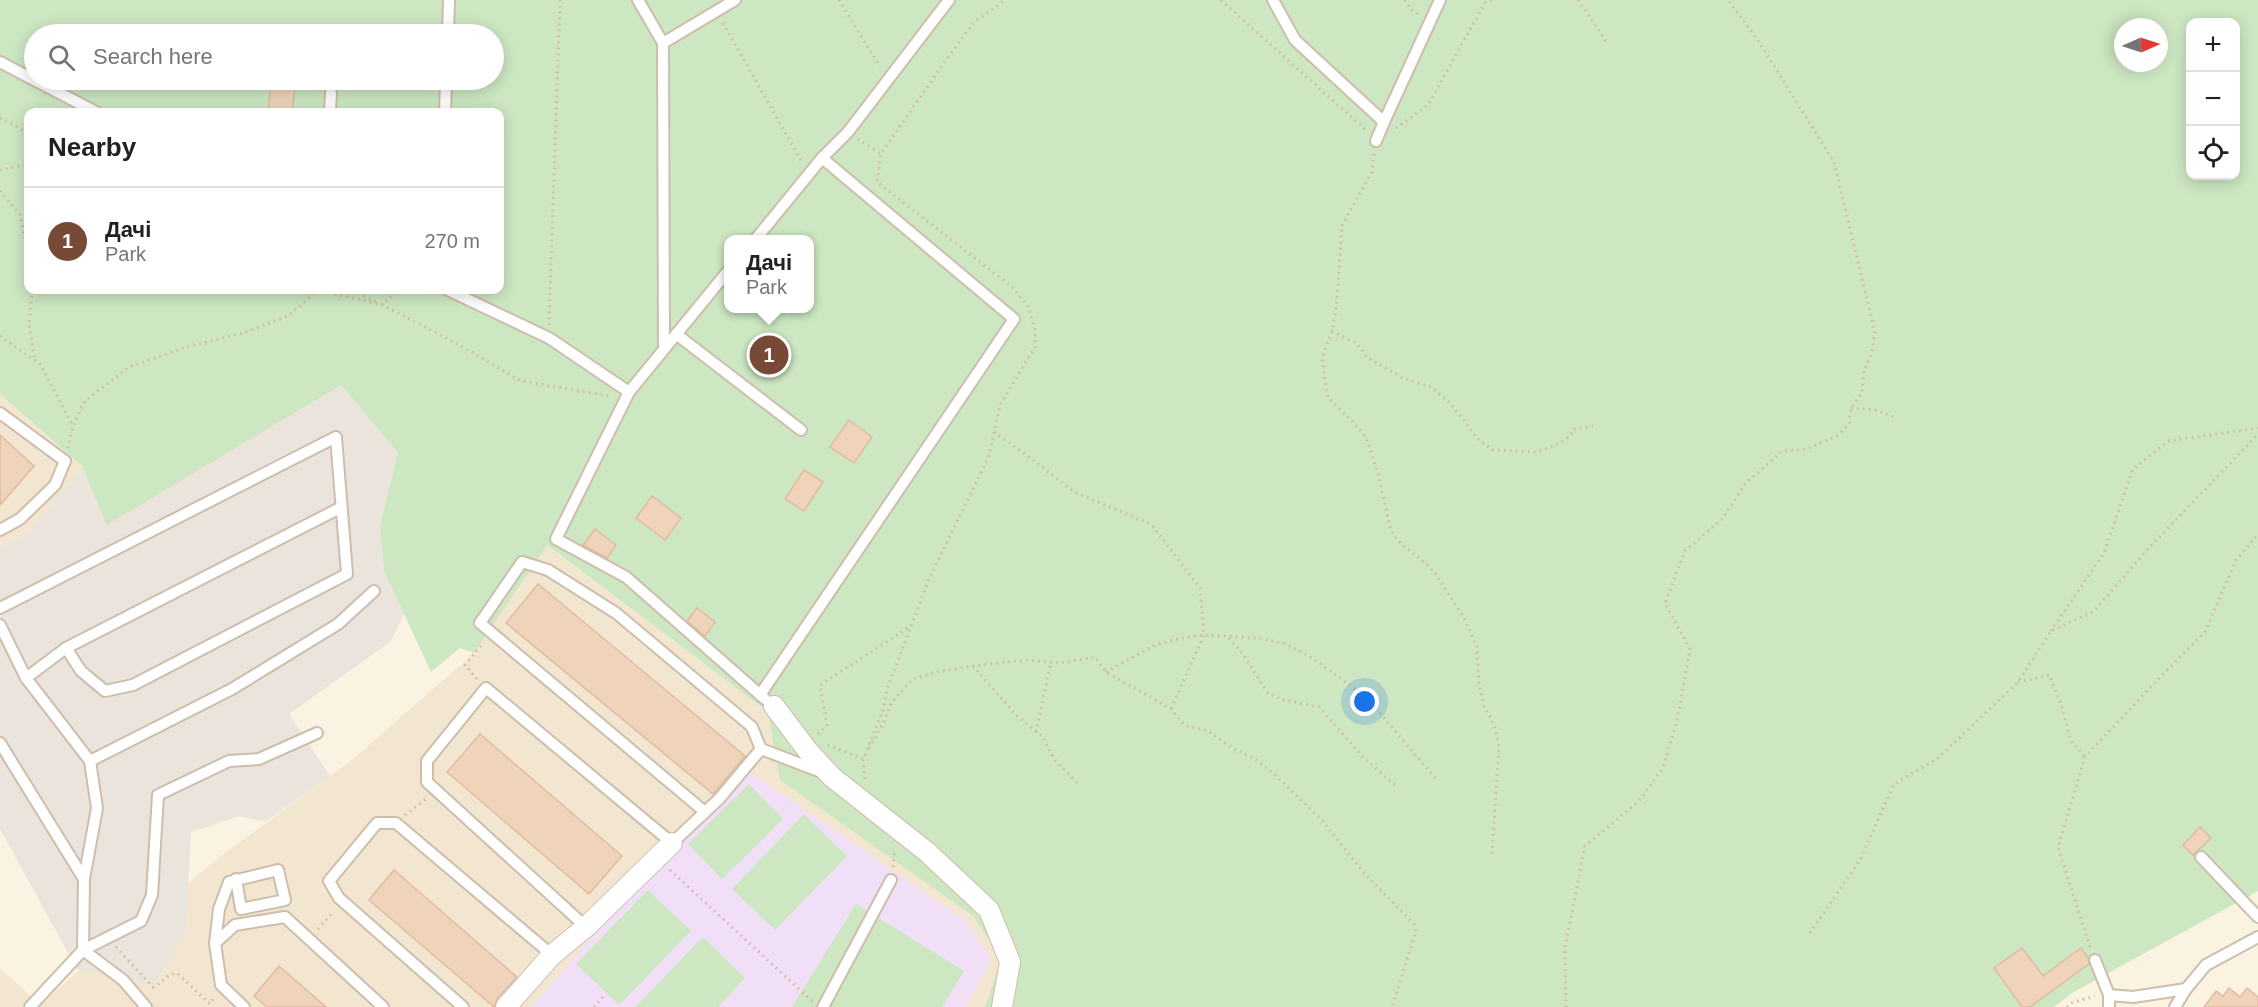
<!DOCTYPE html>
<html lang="en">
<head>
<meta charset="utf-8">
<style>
	body { margin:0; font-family:Arial,sans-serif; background:#f6f6f6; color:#202124 }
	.controls { position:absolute; right:18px; top:18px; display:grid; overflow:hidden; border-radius:12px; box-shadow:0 3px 15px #0003 }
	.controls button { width:54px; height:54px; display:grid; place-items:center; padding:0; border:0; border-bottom:2px solid #e0e0e0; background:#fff; color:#202124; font:30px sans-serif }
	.compass { position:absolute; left:2114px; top:18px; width:54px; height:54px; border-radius:50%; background:#fff; box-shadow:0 3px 15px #0003; rotate:87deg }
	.you { position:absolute; left:1365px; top:702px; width:21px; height:21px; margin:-15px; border:4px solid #fff; border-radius:50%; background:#1a73e8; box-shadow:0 0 0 9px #1a73e833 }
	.badge { display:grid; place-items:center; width:39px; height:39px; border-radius:50%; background:#764a36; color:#fff; font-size:20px; font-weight:700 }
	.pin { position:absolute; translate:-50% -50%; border:3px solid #fff; box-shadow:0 2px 6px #0006 }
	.popup { position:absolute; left:724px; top:235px; width:90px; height:78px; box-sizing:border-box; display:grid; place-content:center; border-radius:12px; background:#fff; filter:drop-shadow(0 2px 4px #0005); font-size:20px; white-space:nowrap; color:#757577 }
	.popup b { font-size:22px; color:#202124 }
	.popup::after { content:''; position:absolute; left:50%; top:100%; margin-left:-12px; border:12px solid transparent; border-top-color:#fff }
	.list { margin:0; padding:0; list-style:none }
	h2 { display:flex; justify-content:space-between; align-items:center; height:78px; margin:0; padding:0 24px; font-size:26px }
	h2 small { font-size:20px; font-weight:400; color:#757577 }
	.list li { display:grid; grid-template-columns:39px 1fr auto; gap:18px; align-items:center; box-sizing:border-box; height:108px; padding:0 24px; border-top:2px solid #e0e0e0 }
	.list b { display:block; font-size:22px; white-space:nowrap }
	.list p { margin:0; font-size:20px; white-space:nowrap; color:#757577 }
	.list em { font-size:20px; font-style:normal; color:#757577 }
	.icon { flex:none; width:33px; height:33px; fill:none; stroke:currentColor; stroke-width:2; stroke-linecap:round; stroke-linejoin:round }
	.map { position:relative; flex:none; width:2258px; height:1007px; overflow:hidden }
	.search { position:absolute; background:#fff; box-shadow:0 3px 15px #0003; left:24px; top:24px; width:480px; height:66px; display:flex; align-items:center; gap:15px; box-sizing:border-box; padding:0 21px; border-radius:33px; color:#757577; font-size:22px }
	.panel { position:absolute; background:#fff; box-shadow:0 3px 15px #0003; left:24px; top:108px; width:480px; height:186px; border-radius:12px }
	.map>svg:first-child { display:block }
</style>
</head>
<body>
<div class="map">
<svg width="2258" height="1007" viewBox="0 0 2258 1007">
	<rect width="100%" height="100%" fill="#fbf3e2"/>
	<!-- residential -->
	<g fill="#f2e6d1">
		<polygon points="0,394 82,466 30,533 0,549"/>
		<polygon points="546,545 768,712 781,780 973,916 1001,958 988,999 984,1007 0,1007 0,968 40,1005 75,974 221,856 353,759 474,653"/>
	</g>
	<!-- industrial -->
	<polygon fill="#eae4dd" points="341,385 398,453 380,525 384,571 404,614 391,641 289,714 330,776 265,822 239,816 191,832 186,930 153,985 77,969 0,829 0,548 30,533 82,466"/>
	<!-- education -->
	<polygon fill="#f0dff7" points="740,765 966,921 991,959 966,1007 532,1007"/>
	<!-- green -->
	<g fill="#cde7c2" fill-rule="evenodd">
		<path d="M 0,0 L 2258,0 L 2258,891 L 2072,993 L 2054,1007 L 984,1007 L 988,999 L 1001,958 L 973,916 L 780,780 L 768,712 L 547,545 L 474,653 L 460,648 L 431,672 L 384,571 L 380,525 L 398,453 L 341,385 L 107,525 L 82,466 L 0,394 ZM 2190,22 L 2236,22 L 2236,176 L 2190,176 ZM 2123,27 L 2159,27 L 2159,63 L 2123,63 ZM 34,34 L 494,34 L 494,80 L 34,80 ZM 28,112 L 500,112 L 500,290 L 28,290 ZM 728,240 L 810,240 L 810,308 L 728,308 Z"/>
		<polygon points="749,784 783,819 722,879 688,844"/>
		<polygon points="804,814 847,856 775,930 732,889"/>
		<polygon points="648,890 691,931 619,1005 576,964"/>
		<polygon points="856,904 964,971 942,1007 792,1007"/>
		<polygon points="703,937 745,978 718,1007 635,1007"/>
	</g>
	<!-- building -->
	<g fill="#efd4bb" stroke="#e0bc9c" stroke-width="1.5">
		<polygon points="271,85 295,87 292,112 268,112"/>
		<polygon points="849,420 872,437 854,463 830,447"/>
		<polygon points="0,435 34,466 0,505"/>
		<polygon points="804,470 823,482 804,511 785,499"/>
		<polygon points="652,496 681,518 665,540 636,518"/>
		<polygon points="595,529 616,545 607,558 583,545"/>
		<polygon points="538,584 745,756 713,794 506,623"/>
		<polygon points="697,608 715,622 705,636 687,621"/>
		<polygon points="480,734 622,856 589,894 447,772"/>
		<polygon points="2200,827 2211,838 2193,855 2183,845"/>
		<polygon points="394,870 517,977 497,999 494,1007 369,900"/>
		<polygon points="2022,948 2043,976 2081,948 2088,958 2089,964 2030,1007 2022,1007 1994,968"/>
		<polygon points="279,966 326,1007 267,1007 254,996"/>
		<polygon points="2229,988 2240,997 2247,988 2258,997 2258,1007 2204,1007 2216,991 2223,996"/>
	</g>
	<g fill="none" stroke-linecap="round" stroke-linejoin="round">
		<!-- lane casing -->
		<g stroke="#cdbeac" stroke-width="14">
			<g id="lane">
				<polyline points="638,0 663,43 664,347"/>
				<polyline points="1273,0 1295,40 1384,122 1440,0"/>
				<polyline points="448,34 449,0"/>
				<polyline points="663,43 735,0"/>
				<polyline points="0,62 96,112"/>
				<polyline points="330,112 331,93"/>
				<polyline points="445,112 446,80"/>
				<polyline points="1376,141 1384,122"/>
				<polyline points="755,240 822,158 848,132 949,0"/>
				<polyline points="728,271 629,392 556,539 626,577 765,699"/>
				<polyline points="448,290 549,338 629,392"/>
				<polyline points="676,334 801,430"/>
				<polyline points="0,413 65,461 55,485 20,519 0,530"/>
				<polyline points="0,608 336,437 347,574 133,685 105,691 81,671 66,648"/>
				<polyline points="0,625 26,678 90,761"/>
				<polyline points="26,678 66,648 340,508"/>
				<polyline points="760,695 1014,319 822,158"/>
				<polyline points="317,733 259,759 229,761 158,795 152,895 141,921 83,950 84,879 97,808 90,761 232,689 338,624 374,591"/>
				<polyline points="0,743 84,879"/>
				<polyline points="705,812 480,623 522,562 548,570 616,613 752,727 761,749"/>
				<polyline points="2201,857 2258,917"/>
				<polyline points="586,927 427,782 427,761 486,688 672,843 719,799 761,749 824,773"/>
				<polyline points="215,943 219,909 229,882 278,870 285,900 241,909 236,879"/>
				<polyline points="2095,960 2109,995 2109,1007"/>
				<polyline points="2109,995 2133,997 2186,989"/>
				<polyline points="30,1007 83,950 123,980 146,1007"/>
				<polyline points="244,1007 221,985 215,943 235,925 285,917 383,1007"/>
				<polyline points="463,1007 339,898 329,881 377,823 396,823 552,955"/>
				<polyline points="823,1007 891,880"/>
				<polyline points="2175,1007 2186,989 2206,965 2258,937"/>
			</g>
		</g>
		<!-- street casing -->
		<g stroke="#cdbeac" stroke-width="22">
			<g id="street">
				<polyline points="774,706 808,751 832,777 927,852 989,910 1010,962 1002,1007"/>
				<polyline points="506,1007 552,955 586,927 672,843"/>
			</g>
		</g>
		<!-- path -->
		<g stroke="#d3b89f" stroke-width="3" stroke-dasharray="1.5 4.5" stroke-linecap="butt">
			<polyline points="839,0 880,67"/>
			<polyline points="1221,0 1367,131"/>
			<polyline points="1405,0 1411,10 1420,15"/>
			<polyline points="1578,0 1608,44"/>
			<polyline points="723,23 803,164"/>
			<polyline points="0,118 28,133"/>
			<polyline points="1396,128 1428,105 1485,3 1492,0"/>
			<polyline points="858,139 881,154"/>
			<polyline points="1374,154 1372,172 1342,225 1336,311 1332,331 1322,358 1328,398 1350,419 1366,437 1378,473 1391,530 1400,543 1421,559 1435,573 1464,618 1477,647 1479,683 1484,706 1495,727 1499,746 1492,854"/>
			<polyline points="0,170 28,164"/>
			<polyline points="0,191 20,215 28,253"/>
			<polyline points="32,290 29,324 35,361"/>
			<polyline points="353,290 378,303"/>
			<polyline points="381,305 389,299 395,290"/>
			<polyline points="549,325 560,0"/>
			<polyline points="1332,331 1356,343 1368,358 1403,378 1431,387 1451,404 1478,439 1492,450 1537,452 1558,444 1569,437 1574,429 1593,426"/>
			<polyline points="0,336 40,364 73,426"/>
			<polyline points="1851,408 1875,410 1897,418"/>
			<polyline points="994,432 1028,456 1074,492 1151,524 1200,588 1204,635 1171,709"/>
			<polyline points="68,448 73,426 85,401 129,367 183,348 246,332 288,316 318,290 383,305 461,346 521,381 610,396"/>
			<polyline points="2051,631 2104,553 2133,469 2168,441 2258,428"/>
			<polyline points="1229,638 1243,654 1267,692 1280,699 1319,707 1363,757 1397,787"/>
			<polyline points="973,666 1017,716 1042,736 1055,760 1077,783"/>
			<polyline points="1106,672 1155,645 1181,638 1204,635 1257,638 1286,644 1314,659 1367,698 1435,778"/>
			<polyline points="477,679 465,665 483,643"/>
			<polyline points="2018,682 2049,675 2061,704 2071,741 2085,757"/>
			<polyline points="1036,732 1051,662"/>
			<polyline points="818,734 827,725 820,685 911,626"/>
			<polyline points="828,745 863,759"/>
			<polyline points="869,748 885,720 892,702 913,679 935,672 973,666 1028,660 1058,663 1095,657 1106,672 1171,709 1184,725 1208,731 1232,748 1255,759 1274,774 1321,819 1365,874 1414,924 1416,931 1392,1007"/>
			<polyline points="865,779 863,760 883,710 887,689 929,579 989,456 1000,405 1035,347 1035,330 1028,306 1012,287 877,182 881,154 941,67 974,22 1005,0"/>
			<polyline points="405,815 426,799"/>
			<polyline points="893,867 895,849"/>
			<polyline points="670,870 813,1002"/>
			<polyline points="318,929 334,911"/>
			<polyline points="1810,933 1860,860 1894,784 1937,759 2018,682 2051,631 2094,611 2146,551 2258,434"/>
			<path d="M 116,947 L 153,987 C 164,983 164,975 177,973 L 210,1004 L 214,997"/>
			<polyline points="2090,947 2058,847 2085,757 2163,674 2205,632 2236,560 2258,534"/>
			<polyline points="594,1007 603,997"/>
			<polyline points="1566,1007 1565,948 1585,846 1639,801 1663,768 1678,716 1690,649 1665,603 1685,551 1722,519 1745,484 1782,451 1807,449 1837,436 1849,424 1851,408 1862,393 1864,370 1871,355 1875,332 1834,162 1759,42 1728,0"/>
			<polyline points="2067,1007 2071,1003 2095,996"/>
		</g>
		<!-- lane -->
		<use href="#lane" stroke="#fff" stroke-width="10"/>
		<!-- street -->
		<use href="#street" stroke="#fff" stroke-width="20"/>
	</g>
</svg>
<div class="controls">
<button>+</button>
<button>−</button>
<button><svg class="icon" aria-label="locate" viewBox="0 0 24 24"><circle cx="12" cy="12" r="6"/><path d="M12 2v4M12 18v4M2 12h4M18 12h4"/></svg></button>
</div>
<svg class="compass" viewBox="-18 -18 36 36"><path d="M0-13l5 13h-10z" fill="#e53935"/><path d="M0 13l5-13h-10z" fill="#757577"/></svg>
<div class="you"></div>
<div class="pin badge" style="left:769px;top:355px">1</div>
<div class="popup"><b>Дачі</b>Park</div>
<div class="search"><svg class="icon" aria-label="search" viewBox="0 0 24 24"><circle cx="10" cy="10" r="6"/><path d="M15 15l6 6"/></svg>Search here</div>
<section class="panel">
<h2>Nearby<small></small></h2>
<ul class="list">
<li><span class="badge">1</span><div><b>Дачі</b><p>Park</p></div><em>270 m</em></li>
</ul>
</section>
</div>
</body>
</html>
